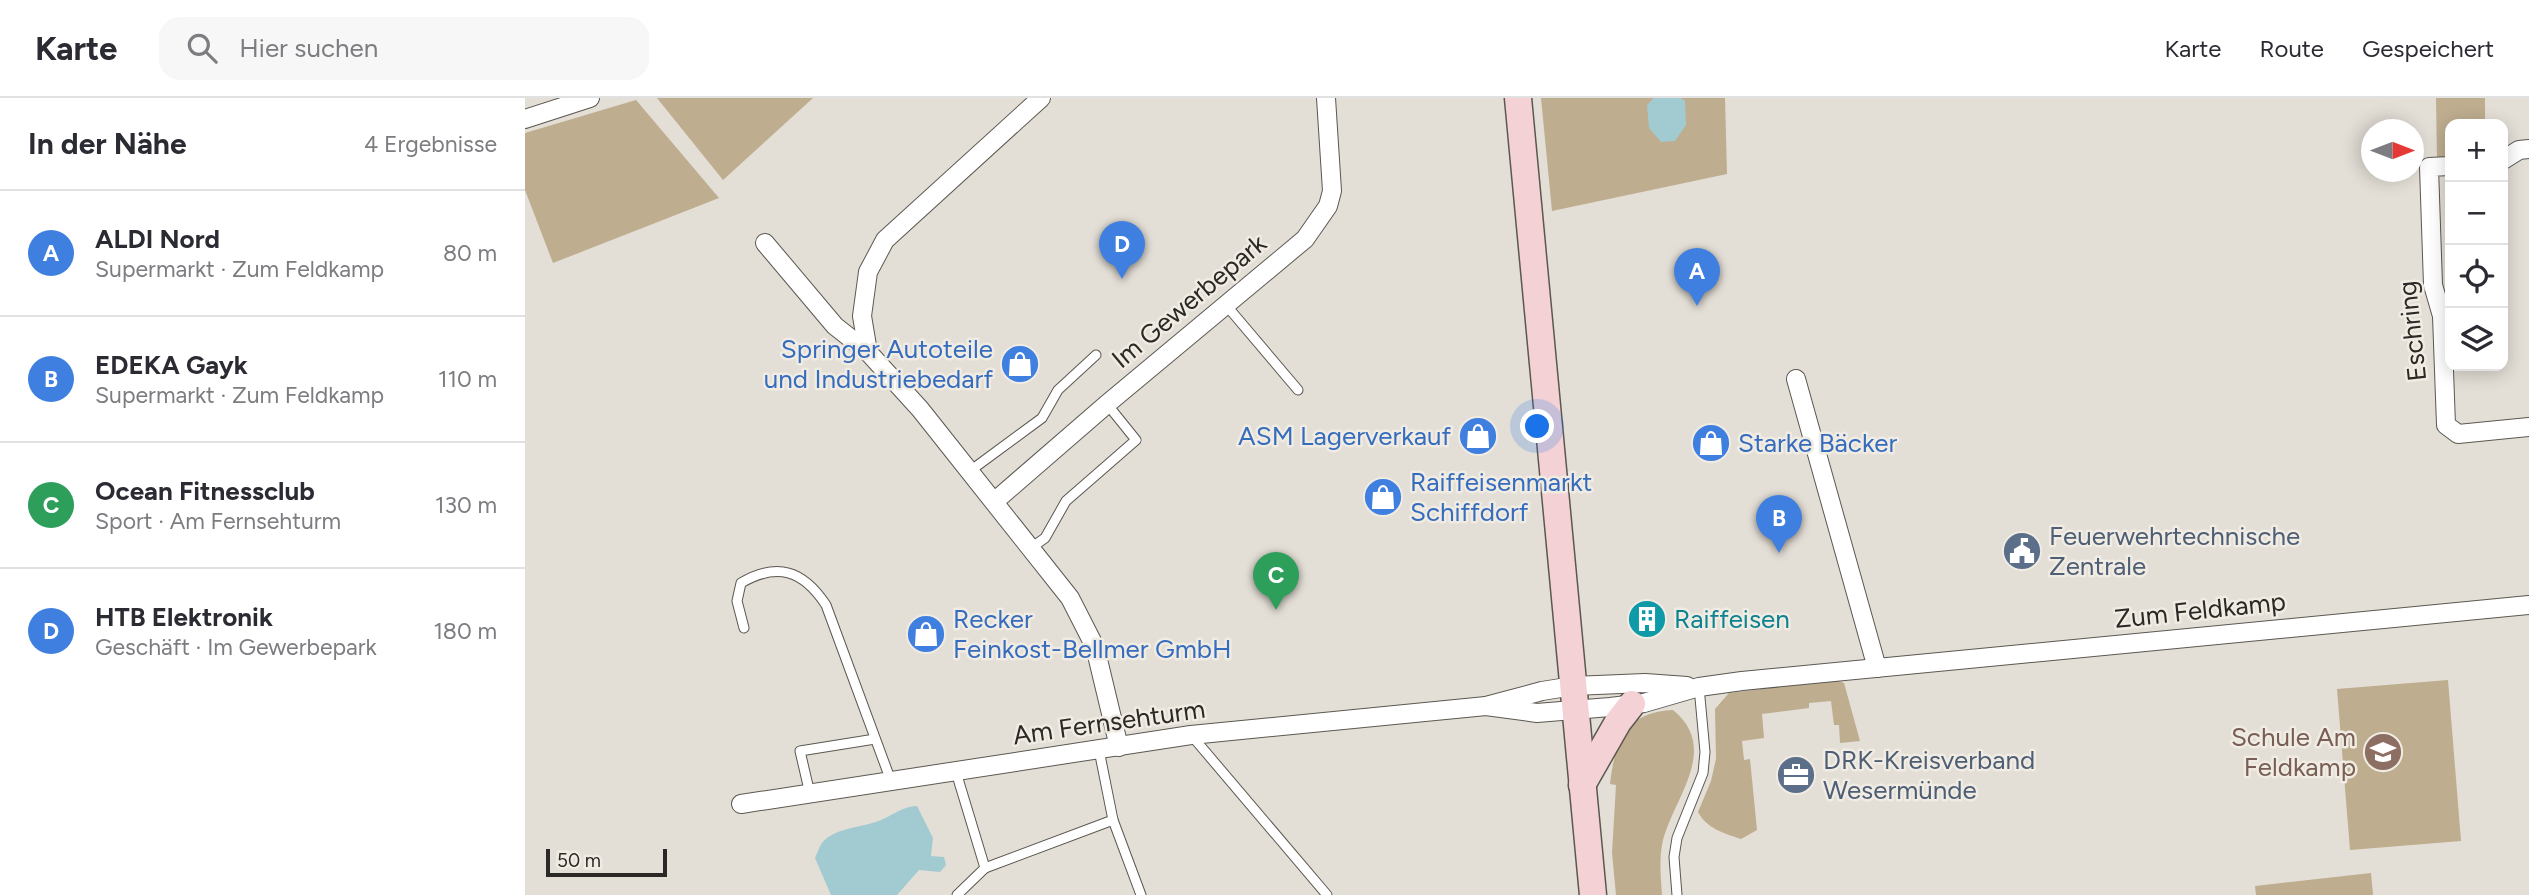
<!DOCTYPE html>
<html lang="de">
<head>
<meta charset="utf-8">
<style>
	body { margin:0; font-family:Figtree,sans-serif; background:#f7f7f7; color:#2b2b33 }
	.controls { position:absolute; right:21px; top:21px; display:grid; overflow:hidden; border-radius:14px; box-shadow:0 4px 18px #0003 }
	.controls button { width:63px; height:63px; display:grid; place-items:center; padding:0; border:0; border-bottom:2px solid #e1e1e2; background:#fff; color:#2b2b33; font:35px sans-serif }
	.compass { position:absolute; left:1836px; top:21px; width:63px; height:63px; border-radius:50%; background:#fff; box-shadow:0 4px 18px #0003; rotate:90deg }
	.scale { position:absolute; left:21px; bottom:18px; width:121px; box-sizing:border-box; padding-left:7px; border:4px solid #2b2926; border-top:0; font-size:19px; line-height:24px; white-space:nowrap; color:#2b2926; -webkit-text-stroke:5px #f0ece3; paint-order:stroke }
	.you { position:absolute; left:1013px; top:329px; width:24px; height:24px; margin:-18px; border:5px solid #fff; border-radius:50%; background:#1a73e8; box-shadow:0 0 0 10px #1a73e833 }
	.badge { display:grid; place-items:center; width:46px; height:46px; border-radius:50%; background:#db2777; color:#fff; font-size:23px; font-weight:700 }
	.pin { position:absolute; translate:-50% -58px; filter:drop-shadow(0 2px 4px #0008) }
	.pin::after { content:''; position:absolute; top:37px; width:24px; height:21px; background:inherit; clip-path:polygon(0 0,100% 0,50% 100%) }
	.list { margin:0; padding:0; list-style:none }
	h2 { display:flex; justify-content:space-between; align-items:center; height:91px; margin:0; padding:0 28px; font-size:30px }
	h2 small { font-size:23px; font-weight:400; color:#7c7c81 }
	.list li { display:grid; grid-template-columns:46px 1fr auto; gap:21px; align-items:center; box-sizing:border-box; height:126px; padding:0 28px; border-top:2px solid #e1e1e2 }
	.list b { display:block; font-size:26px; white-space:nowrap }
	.list p { margin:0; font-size:23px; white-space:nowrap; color:#7c7c81 }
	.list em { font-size:23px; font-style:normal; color:#7c7c81 }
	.icon { flex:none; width:38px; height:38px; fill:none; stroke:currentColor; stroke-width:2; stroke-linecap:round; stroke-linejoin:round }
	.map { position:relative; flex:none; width:2004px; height:797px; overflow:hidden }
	header { display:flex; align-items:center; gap:42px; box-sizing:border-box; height:98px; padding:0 35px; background:#fff; border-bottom:2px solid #e1e1e2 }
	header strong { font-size:33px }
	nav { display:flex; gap:38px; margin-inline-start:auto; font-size:24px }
	.search { width:490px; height:63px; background:#f7f7f7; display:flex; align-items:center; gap:18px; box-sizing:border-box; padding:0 24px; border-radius:21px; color:#7c7c81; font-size:26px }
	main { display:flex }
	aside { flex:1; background:#fff }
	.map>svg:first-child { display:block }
</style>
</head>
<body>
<header>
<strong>Karte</strong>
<div class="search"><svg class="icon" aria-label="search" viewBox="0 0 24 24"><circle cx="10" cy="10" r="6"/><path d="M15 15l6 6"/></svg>Hier suchen</div>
<nav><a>Karte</a><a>Route</a><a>Gespeichert</a></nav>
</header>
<main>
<aside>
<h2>In der Nähe<small>4 Ergebnisse</small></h2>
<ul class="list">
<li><span class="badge" style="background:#3f7fe0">A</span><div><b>ALDI Nord</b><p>Supermarkt · Zum Feldkamp</p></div><em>80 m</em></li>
<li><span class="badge" style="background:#3f7fe0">B</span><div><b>EDEKA Gayk</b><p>Supermarkt · Zum Feldkamp</p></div><em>110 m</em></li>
<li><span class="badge" style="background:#2e9e5b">C</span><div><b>Ocean Fitnessclub</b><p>Sport · Am Fernsehturm</p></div><em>130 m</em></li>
<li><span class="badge" style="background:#3f7fe0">D</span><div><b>HTB Elektronik</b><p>Geschäft · Im Gewerbepark</p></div><em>180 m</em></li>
</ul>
</aside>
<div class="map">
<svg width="2004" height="797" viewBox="0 0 2004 797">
	<rect width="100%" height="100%" fill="#e3ded6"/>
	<!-- green -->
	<g fill="#bead8f">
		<polygon points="132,0 288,0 198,82"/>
		<polygon points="1016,0 1129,0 1122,8 1160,3 1155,0 1200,0 1202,76 1027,113"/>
		<polygon points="1911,0 1960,0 1960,26 1925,26 1925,61 1912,62"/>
		<polygon points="111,2 194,100 28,165 0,92 0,35"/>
		<path d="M 1312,582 L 1319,585 L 1335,643 L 1315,645 L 1314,627 L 1309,627 L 1306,603 L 1284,605 L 1284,610 L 1237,616 L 1239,640 L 1217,643 L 1219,662 L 1225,661 L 1232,732 L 1216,741 C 1199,735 1182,731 1173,714 L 1186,683 L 1191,661 L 1190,611 L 1204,595 Z"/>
		<polygon points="1923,582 1936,743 1825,752 1812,591"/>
		<path d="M 1148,612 C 1197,652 1146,702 1137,747 C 1134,764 1136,781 1137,797 L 1091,797 L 1087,755 L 1091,687 L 1085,686 C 1090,644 1100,614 1148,612 Z"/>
		<polygon points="1846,775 1848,797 1731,797 1730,788"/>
	</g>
	<!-- water -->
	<g fill="#a1cbd0">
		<polygon points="1129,0 1155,0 1160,3 1161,27 1150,43 1136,44 1124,30 1122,7"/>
		<path d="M 392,708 L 408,740 L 406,758 L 419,759 L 421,767 L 415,774 L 394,772 L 372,797 L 306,797 L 290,760 C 292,756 294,749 297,745 C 308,731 331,730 347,725 C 364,721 374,709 392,708 Z"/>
	</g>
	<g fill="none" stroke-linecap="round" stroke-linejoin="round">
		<!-- lane casing -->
		<g stroke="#5b5851" stroke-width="11">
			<g id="lane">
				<polyline points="701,207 773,292"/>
				<polyline points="445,373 517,320 533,292 571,257"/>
				<polyline points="506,450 520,440 541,403 611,342 582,306"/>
				<path d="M 219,530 L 212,503 L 216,485 C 252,464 278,472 301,507 L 366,683"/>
				<polyline points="667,638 802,797"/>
				<polyline points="574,652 588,722 616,797"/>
				<polyline points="431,674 460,770 432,797"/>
				<polyline points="285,696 275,653 350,641"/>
				<polyline points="460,770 588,722"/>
				<polyline points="1152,797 1149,759 1152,740 1178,675 1180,654 1174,589"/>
			</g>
		</g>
		<!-- street casing -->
		<g stroke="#5b5851" stroke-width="20">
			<g id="street">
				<polyline points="0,21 65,0"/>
				<polyline points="1978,62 1994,52 2004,51"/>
				<polyline points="1925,68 1904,69 1908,187 1917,218 1921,327 1933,336 2004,329"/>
				<polyline points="240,145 310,228 343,254 395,311 545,500 570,549 594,649"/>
				<polyline points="343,254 337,218 343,174 360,142 516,0"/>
				<polyline points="1271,281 1352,570"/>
				<polyline points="470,403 582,306 780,141 803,108 807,93 801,0"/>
				<polyline points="961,608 1012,615 1085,609 1119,605 1174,589 1217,583 2004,507"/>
				<polyline points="216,706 666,637 961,608 1017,593 1048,588 1120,585 1162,588"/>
			</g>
		</g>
		<!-- secondary casing -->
		<g stroke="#5b5851" stroke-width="29">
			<g id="secondary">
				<polyline points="993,0 1068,797"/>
				<polyline points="1057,687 1093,624 1107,606"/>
			</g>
		</g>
		<!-- lane -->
		<use href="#lane" stroke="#fff" stroke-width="9"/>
		<!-- street -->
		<use href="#street" stroke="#fff" stroke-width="18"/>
		<!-- secondary -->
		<use href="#secondary" stroke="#f3d1d4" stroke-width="26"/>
	</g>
	<!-- icons -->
	<defs>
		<g id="shop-disc" transform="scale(2.0125)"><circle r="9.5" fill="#3f7fe0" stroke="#f0ece3"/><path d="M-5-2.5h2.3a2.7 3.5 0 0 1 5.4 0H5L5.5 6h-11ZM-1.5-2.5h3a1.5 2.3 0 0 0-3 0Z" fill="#fff"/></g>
		<g id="civic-disc" transform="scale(2.0125)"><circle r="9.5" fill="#5c6f8a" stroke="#f0ece3"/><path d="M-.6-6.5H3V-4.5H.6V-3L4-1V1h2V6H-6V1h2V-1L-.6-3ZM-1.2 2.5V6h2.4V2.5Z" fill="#fff"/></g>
		<g id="building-disc" transform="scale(2.0125)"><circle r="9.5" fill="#0f9aa8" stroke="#f0ece3"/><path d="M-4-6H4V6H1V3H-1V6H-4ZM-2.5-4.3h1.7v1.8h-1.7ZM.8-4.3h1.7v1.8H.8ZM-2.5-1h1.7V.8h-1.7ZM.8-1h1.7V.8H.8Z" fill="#fff"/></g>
		<g id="school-disc" transform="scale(2.0125)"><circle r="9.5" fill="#8d6e63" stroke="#f0ece3"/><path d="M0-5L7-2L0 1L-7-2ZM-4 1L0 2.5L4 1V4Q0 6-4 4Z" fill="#fff"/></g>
		<g id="office-disc" transform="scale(2.0125)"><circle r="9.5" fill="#5c6f8a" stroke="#f0ece3"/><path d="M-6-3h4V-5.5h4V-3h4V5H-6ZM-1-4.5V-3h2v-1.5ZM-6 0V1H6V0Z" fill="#fff"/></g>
	</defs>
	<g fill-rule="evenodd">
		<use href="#shop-disc" x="495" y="266"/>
		<use href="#shop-disc" x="953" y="338"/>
		<use href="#shop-disc" x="1186" y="345"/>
		<use href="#shop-disc" x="858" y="399"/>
		<use href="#civic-disc" x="1497" y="453"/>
		<use href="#building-disc" x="1122" y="521"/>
		<use href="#shop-disc" x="401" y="536"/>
		<use href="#school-disc" x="1858" y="654"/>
		<use href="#office-disc" x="1271" y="677"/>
	</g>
	<g text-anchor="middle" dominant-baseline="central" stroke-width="5" stroke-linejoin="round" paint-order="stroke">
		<!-- street labels -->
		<g font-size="26" fill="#2b2926" stroke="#f0ece3">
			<text transform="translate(664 203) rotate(-40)">Im Gewerbepark</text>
			<text transform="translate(1887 233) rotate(-96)">Eschring</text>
			<text transform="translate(1675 512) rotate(-6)">Zum Feldkamp</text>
			<text transform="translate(584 624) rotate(-8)">Am Fernsehturm</text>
		</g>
		<!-- shop labels -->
		<g font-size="26" fill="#366cbe" stroke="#f0ece3" text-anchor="start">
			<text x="468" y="251" text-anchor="end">Springer Autoteile<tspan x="468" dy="30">und Industriebedarf</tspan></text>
			<text x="926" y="338" text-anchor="end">ASM Lagerverkauf</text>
			<text x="1213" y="345">Starke Bäcker</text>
			<text x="885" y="384">Raiffeisenmarkt<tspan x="885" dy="30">Schiffdorf</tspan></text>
			<text x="428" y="521">Recker<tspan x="428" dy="30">Feinkost-Bellmer GmbH</tspan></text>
		</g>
		<!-- service labels -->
		<g font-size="26" fill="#4e5e75" stroke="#f0ece3" text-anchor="start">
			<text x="1524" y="438">Feuerwehrtechnische<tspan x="1524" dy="30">Zentrale</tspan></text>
			<text x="1298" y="662">DRK-Kreisverband<tspan x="1298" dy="30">Wesermünde</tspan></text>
		</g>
		<!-- culture labels -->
		<g font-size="26" fill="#0d838f" stroke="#f0ece3" text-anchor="start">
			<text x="1149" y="521">Raiffeisen</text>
		</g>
		<!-- education labels -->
		<g font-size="26" fill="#785e54" stroke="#f0ece3" text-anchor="end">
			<text x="1831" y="639">Schule Am<tspan x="1831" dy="30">Feldkamp</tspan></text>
		</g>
	</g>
</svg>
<div class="controls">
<button>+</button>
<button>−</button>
<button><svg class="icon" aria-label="locate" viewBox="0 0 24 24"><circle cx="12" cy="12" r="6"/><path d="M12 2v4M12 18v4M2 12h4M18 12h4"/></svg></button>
<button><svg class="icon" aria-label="layers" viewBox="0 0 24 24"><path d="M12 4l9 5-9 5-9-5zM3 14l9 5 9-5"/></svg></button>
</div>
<svg class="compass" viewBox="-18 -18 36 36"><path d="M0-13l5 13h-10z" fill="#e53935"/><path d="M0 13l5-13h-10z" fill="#7c7c81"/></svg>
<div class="scale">50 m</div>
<div class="you"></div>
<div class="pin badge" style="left:1172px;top:208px;background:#3f7fe0">A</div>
<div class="pin badge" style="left:1254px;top:455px;background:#3f7fe0">B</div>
<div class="pin badge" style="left:751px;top:512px;background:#2e9e5b">C</div>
<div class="pin badge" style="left:597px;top:181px;background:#3f7fe0">D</div>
</div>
</main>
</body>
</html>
